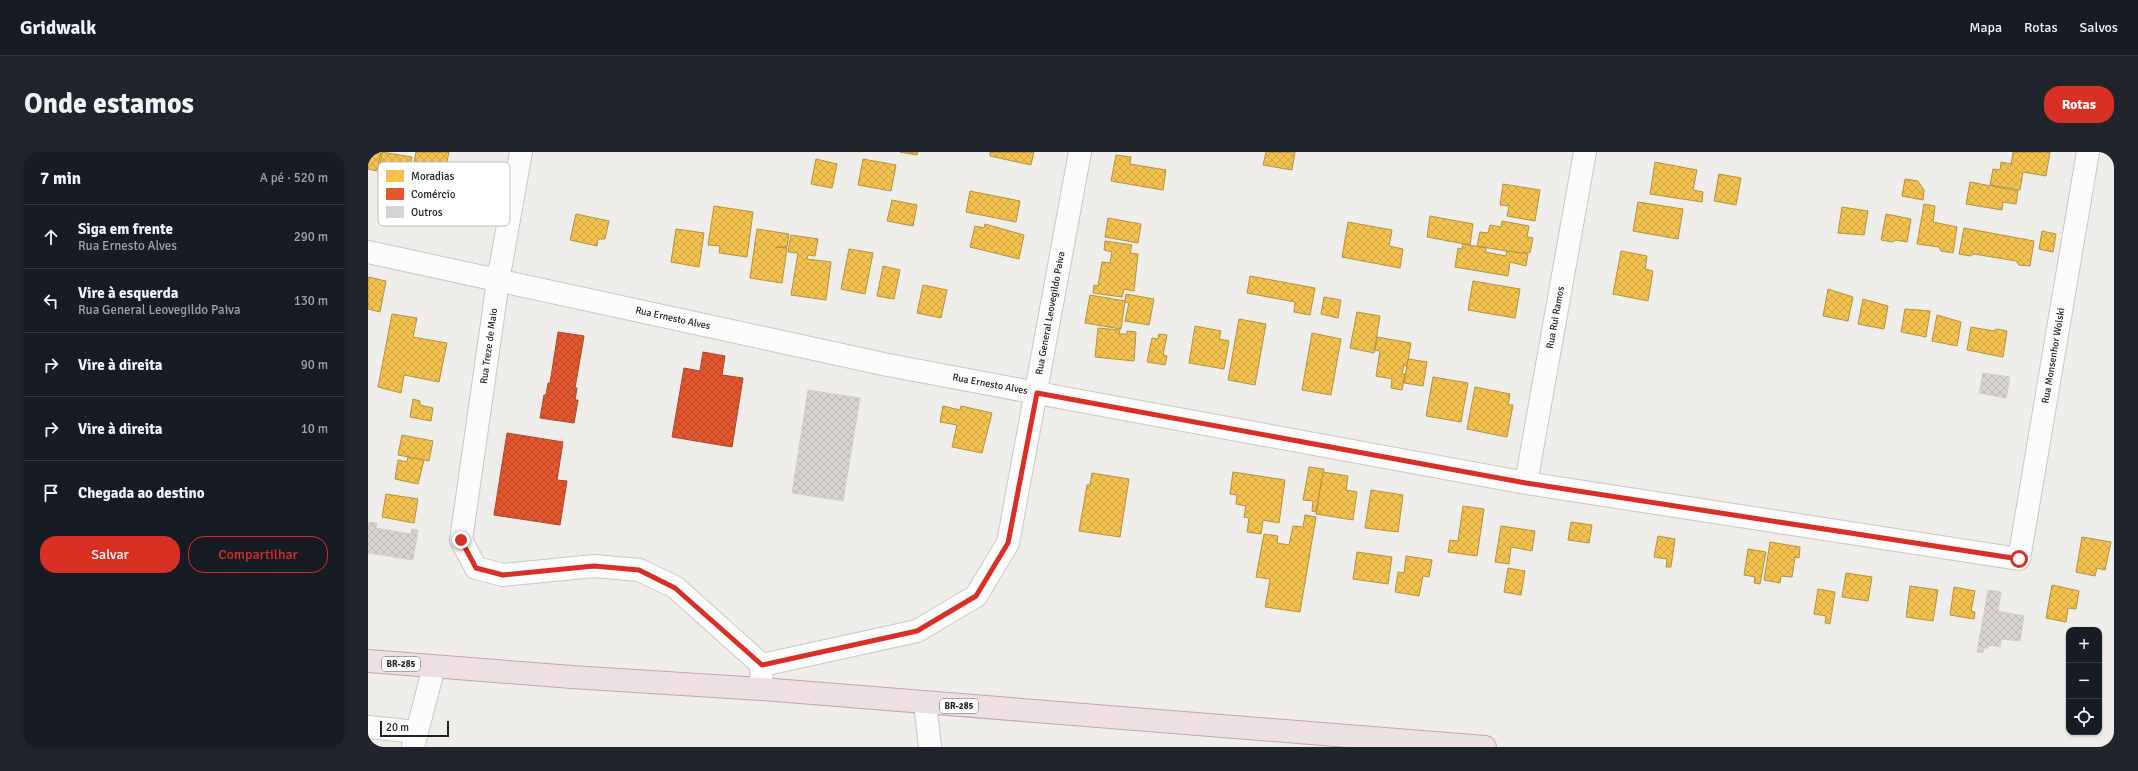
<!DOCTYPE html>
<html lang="pt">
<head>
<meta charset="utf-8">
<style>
	body { margin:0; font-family:Signika,sans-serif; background:#20242c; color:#f1f3f6 }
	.controls { position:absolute; right:12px; bottom:12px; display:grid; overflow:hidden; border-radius:8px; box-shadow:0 1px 3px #0004 }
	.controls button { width:36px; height:36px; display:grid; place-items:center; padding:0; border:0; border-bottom:1px solid #363941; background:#171b24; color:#f1f3f6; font:20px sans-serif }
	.scale { position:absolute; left:12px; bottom:10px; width:69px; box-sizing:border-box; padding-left:4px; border:2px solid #222; border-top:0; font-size:11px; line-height:14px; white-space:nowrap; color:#222; -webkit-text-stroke:3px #fff; paint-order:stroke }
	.stop { position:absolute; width:12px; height:12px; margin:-9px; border:3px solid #d93025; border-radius:50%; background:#fff }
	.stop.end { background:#d93025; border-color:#fff; box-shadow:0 1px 4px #0008 }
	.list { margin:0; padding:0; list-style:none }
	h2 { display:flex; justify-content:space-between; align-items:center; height:52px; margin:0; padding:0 16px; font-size:17px }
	h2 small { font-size:13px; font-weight:400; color:#9ea1a6 }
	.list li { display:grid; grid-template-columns:26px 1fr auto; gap:12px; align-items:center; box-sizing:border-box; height:64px; padding:0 16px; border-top:1px solid #363941 }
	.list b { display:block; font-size:15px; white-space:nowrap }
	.list p { margin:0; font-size:13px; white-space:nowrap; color:#9ea1a6 }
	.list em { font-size:13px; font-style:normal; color:#9ea1a6 }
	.actions { display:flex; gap:8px; padding:12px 16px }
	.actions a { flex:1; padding:9px 0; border:1px solid #d93025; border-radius:16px; text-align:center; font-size:14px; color:#d93025 }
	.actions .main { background:#d93025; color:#fff }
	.icon { flex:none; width:22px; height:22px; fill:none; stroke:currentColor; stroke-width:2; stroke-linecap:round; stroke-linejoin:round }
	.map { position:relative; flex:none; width:1746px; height:595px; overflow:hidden; border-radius:16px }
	header { display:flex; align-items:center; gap:24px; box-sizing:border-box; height:56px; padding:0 20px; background:#171b24; border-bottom:1px solid #363941 }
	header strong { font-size:19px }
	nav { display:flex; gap:22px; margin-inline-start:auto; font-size:14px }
	.intro { display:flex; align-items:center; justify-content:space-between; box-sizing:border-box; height:96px; padding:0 24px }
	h1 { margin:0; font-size:28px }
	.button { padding:10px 18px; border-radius:16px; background:#d93025; color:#fff; font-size:14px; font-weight:700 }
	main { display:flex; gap:24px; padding:0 24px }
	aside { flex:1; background:#171b24; border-radius:16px; box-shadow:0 1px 3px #0004 }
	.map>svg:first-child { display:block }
</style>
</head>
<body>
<header>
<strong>Gridwalk</strong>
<nav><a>Mapa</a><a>Rotas</a><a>Salvos</a></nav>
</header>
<div class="intro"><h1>Onde estamos</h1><a class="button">Rotas</a></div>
<main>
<aside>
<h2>7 min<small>A pé · 520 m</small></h2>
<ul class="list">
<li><svg class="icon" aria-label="ahead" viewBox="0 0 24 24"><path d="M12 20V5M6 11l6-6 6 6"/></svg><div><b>Siga em frente</b><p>Rua Ernesto Alves</p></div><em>290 m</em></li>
<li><svg class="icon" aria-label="left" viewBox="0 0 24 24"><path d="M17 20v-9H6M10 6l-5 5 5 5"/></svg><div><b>Vire à esquerda</b><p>Rua General Leovegildo Paiva</p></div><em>130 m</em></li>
<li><svg class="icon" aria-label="right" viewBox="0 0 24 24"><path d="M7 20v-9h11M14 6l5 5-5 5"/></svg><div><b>Vire à direita</b></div><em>90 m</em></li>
<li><svg class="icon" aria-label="right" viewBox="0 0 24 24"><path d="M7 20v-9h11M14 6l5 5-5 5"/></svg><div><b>Vire à direita</b></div><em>10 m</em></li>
<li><svg class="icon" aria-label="arrive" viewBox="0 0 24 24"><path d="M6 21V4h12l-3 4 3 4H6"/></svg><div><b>Chegada ao destino</b></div></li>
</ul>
<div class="actions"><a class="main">Salvar</a><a>Compartilhar</a></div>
</aside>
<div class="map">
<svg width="1746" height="595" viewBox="0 0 1746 595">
	<defs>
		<pattern id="homes-cross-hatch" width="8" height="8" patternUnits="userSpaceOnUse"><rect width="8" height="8" fill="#f2c14e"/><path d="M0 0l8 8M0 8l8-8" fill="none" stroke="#cfa644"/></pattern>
		<pattern id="shops-cross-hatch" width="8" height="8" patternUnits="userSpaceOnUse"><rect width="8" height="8" fill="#e4572e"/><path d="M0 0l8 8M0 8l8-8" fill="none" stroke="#b84827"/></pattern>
		<pattern id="building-cross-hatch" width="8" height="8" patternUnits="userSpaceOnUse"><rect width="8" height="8" fill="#d7d4d2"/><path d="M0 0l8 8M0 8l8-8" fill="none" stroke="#b8b6b4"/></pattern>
	</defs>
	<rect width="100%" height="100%" fill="#f0eeeb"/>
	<!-- homes -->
	<g fill="url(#homes-cross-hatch)" stroke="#b49141">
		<polygon points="0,0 13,0 9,19 0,17"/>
		<polygon points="14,0 44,5 39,30 10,23"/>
		<polygon points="48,0 81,0 78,15 66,13 62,34 42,30"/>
		<polygon points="532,0 550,0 549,3"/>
		<polygon points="622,0 666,0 663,13 622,4"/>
		<polygon points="898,0 927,0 924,18 895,13"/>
		<polygon points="1645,0 1682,0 1678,24 1655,20 1652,38 1622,33 1625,17 1632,18 1633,10 1643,12"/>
		<polygon points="748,3 763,5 762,12 798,18 795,38 743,29"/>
		<polygon points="448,7 469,12 464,36 443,32"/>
		<polygon points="495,7 528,13 523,39 490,33"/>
		<polygon points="1287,10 1329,18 1325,38 1335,40 1334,50 1282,42"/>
		<polygon points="1351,22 1373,26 1368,53 1346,49"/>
		<polygon points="1537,27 1550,29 1556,38 1555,48 1534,44"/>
		<polygon points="1602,30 1650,39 1648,52 1635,50 1634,58 1598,52"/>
		<polygon points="1135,32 1172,38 1167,69 1139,64 1141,54 1132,53"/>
		<polygon points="602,39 652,49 648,70 598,60"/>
		<polygon points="524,48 549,53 545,74 519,69"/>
		<polygon points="1270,50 1315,57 1310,87 1265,79"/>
		<polygon points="1556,52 1567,54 1565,70 1589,75 1585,101 1573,99 1571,95 1549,92"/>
		<polygon points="346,54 385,60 379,105 351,101 352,94 340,93"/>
		<polygon points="1474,55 1500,59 1496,83 1470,81"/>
		<polygon points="208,62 241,69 237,87 230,87 229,94 202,88"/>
		<polygon points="1518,62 1543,67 1539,90 1528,88 1524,90 1513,88"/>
		<polygon points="1062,64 1105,72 1102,93 1059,85"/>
		<polygon points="740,66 773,72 770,91 737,85"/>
		<polygon points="1134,69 1161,74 1159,85 1165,86 1162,101 1155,100 1155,102 1109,94 1112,80 1120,81 1122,73 1133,75"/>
		<polygon points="980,70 1024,78 1021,94 1035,97 1032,116 974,105"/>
		<polygon points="617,72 656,83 651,107 602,95 607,74 616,76"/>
		<polygon points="1596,76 1666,89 1662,114 1651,113 1648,109 1606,102 1602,104 1591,102"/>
		<polygon points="308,77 336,81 331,115 303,110"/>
		<polygon points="389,77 421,82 419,95 408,95 419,96 414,131 382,126"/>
		<polygon points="1674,79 1688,82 1685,100 1671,97"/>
		<polygon points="423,83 450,87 447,104 440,103 439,107 463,110 458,148 423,143 430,101 420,100"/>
		<polygon points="737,89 764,93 762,101 770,102 766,139 756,137 754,145 725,141 726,133 730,134 734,110 742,111 744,100 736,98"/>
		<polygon points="1095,92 1118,96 1117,100 1138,104 1139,99 1160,102 1158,114 1142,110 1140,124 1087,115 1090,96 1094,97"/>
		<polygon points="481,97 505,101 497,142 473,137"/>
		<polygon points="1253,99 1279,104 1277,117 1285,119 1280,149 1245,142"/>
		<polygon points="515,114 532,118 526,147 509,144"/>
		<polygon points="882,124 947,136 942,163 926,160 927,150 879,141"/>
		<polygon points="0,125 18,129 12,160 0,157"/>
		<polygon points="1105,129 1152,137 1147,166 1100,158"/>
		<polygon points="555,133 579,138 573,166 549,161"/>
		<polygon points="1460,137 1485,145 1480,169 1455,164"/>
		<polygon points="758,142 786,147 781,173 757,169 761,151 757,150 753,177 717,171 722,143 757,149"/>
		<polygon points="956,145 973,148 970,166 953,162"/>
		<polygon points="1495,147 1520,154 1516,177 1490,172"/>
		<polygon points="1537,157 1562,159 1558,185 1533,180"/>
		<polygon points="989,160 1012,164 1006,201 982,196"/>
		<polygon points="24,162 49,166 45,185 79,191 71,230 36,223 33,241 10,235"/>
		<polygon points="1569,163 1593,170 1589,194 1564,189"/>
		<polygon points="871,167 898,172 887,233 860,228"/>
		<polygon points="827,174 853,179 851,187 861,189 856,217 821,211"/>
		<polygon points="1603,175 1625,179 1629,177 1639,179 1635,205 1599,198"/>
		<polygon points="730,176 752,178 751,182 759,182 759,179 768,180 766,209 727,205"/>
		<polygon points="944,181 973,187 963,243 934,238"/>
		<polygon points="791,182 799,183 795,203 799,204 797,213 779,210 784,186 790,187"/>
		<polygon points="1009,185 1043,191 1039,214 1036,213 1034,222 1037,222 1034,238 1023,236 1024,227 1008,224 1012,199 1007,198"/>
		<polygon points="1040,207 1059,210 1055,234 1036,231"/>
		<polygon points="1065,225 1100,231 1093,270 1058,264"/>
		<polygon points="1107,235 1142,242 1140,253 1145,253 1139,285 1099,277"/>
		<polygon points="45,247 52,249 52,253 65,256 63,269 42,265"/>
		<polygon points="575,254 592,258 593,254 624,261 614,301 584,295 589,273 572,270"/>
		<polygon points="34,283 65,289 61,309 30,303"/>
		<polygon points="40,305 56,308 50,332 27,327 30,308 39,310"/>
		<polygon points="941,315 956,317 948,360 944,359 945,349 935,348"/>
		<polygon points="865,320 917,328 911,371 895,368 893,382 879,380 881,366 876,365 878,354 868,352 869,343 862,342"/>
		<polygon points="955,320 980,324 978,338 989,340 985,368 948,362"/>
		<polygon points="724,321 761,327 752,385 711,379 719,333 722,333"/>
		<polygon points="1003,338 1035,343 1030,380 997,376"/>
		<polygon points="18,342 50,347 46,371 14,365"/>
		<polygon points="1095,354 1116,357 1109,404 1080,400 1082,388 1090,389"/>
		<polygon points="937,363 948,365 932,460 897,455 902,427 888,425 896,382 910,384 909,391 921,393 925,374 935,375"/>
		<polygon points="1203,370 1224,373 1221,391 1200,388"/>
		<polygon points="1133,374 1167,379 1164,399 1143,395 1141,412 1127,410"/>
		<polygon points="1290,384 1307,387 1303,415 1298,415 1299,407 1286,405"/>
		<polygon points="1714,385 1743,390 1737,418 1729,416 1727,424 1708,420"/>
		<polygon points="1402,390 1432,395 1431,406 1427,405 1424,425 1413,424 1412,431 1396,428"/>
		<polygon points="1380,397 1398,400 1392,432 1386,431 1387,425 1376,423"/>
		<polygon points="989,400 1024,405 1020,432 985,427"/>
		<polygon points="1038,404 1064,408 1061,425 1055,424 1051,444 1027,440 1030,420 1036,421"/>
		<polygon points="1140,416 1157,419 1153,443 1136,440"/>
		<polygon points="1478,421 1504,425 1500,449 1474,445"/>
		<polygon points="1684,433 1711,439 1708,457 1700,456 1698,470 1678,466"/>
		<polygon points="1542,434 1570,438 1565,469 1538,465"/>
		<polygon points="1586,435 1607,439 1603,459 1607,460 1606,467 1582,463"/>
		<polygon points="1450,437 1467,440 1462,472 1457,471 1458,464 1446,462"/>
	</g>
	<!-- shops -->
	<g fill="url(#shops-cross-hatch)" stroke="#aa472a">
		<polygon points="190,180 216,184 207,236 209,236 207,248 210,248 206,271 172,266 176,243 178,243 180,231 182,231"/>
		<polygon points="335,200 357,204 354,223 375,226 364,295 304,285 316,216 332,219"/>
		<polygon points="139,281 195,290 189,328 199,329 192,373 126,363"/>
	</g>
	<!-- building -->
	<g fill="url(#building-cross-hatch)" stroke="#d3d0cc">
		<polygon points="1615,221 1642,225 1638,246 1611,241"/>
		<polygon points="440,238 492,246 475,349 424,341"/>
		<polygon points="0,370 9,371 8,376 43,382 44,377 50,378 45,408 0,401"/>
		<polygon points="1620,438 1633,440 1630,459 1656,464 1652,489 1633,487 1632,495 1620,493 1620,496 1616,496 1615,501 1609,500"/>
	</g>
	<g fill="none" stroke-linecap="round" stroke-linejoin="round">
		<!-- minor casing -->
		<g stroke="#c9c8c7" stroke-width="24">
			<g id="minor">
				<polyline points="153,0 130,129 93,388 108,416 135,423 226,414 271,418 307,435 394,513"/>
				<path id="s1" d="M 0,100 L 520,213 L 669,241 L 1158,331 L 1651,407 L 1720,0"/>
				<path id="s2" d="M 1158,331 L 1217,0"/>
				<path id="s3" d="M 393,529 L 394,513 L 549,479 L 608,444 L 640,391 L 712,0"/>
				<polyline points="557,551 562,595"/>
				<polyline points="0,575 49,580"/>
				<polyline points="45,595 66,515"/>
			</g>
		</g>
		<!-- highway casing -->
		<g stroke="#c5a2ac" stroke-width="24">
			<polyline id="highway" points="0,509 204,525 393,537 1117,595"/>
		</g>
		<!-- minor -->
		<use href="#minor" stroke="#fdfcfc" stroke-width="22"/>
		<!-- highway -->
		<use href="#highway" stroke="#ece0e2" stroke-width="22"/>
	</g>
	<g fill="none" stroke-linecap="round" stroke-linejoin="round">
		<!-- route -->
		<polyline stroke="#d93025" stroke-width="5" points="93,388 108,416 135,423 226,414 271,418 307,436 394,513 549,479 608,444 640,391 669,241 1158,331 1651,407"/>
	</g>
	<g text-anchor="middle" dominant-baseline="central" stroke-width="4" stroke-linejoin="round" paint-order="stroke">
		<!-- shield labels -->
		<g fill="#fff" stroke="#646464" stroke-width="1">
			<rect x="14" y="505" width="38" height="14" rx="3"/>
			<rect x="572" y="547" width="38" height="14" rx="3"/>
		</g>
		<g font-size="9" font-weight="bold" fill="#222">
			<text x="33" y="512">BR-285</text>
			<text x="591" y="554">BR-285</text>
		</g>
		<!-- street labels -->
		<g font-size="10" fill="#222" stroke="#fff">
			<text stroke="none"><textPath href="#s3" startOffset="539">Rua General Leovegildo Paiva</textPath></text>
			<text stroke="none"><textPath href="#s2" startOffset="168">Rua Rui Ramos</textPath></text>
			<text stroke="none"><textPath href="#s1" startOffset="312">Rua Ernesto Alves</textPath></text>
			<text transform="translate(121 194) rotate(-82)">Rua Treze de Maio</text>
			<text stroke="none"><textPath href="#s1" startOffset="1886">Rua Monsenhor Wolski</textPath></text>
			<text stroke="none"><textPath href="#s1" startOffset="636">Rua Ernesto Alves</textPath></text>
		</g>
	</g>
	<!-- legend -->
	<rect x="10" y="10" width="132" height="64" rx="6" fill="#fff" stroke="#bdbdbd" stroke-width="1"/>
	<rect x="18" y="18" width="18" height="12" fill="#f2c14e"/>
	<rect x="18" y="36" width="18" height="12" fill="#e4572e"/>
	<rect x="18" y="54" width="18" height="12" fill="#d7d4d2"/>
	<g font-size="11" fill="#222">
		<text x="43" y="28">Moradias</text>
		<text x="43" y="46">Comércio</text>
		<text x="43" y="64">Outros</text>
	</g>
</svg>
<div class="controls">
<button>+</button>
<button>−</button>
<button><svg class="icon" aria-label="locate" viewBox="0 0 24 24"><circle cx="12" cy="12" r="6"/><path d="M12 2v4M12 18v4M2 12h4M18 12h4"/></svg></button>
</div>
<div class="scale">20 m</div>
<div class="stop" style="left:1651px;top:407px"></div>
<div class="stop end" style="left:93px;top:388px"></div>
</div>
</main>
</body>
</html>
